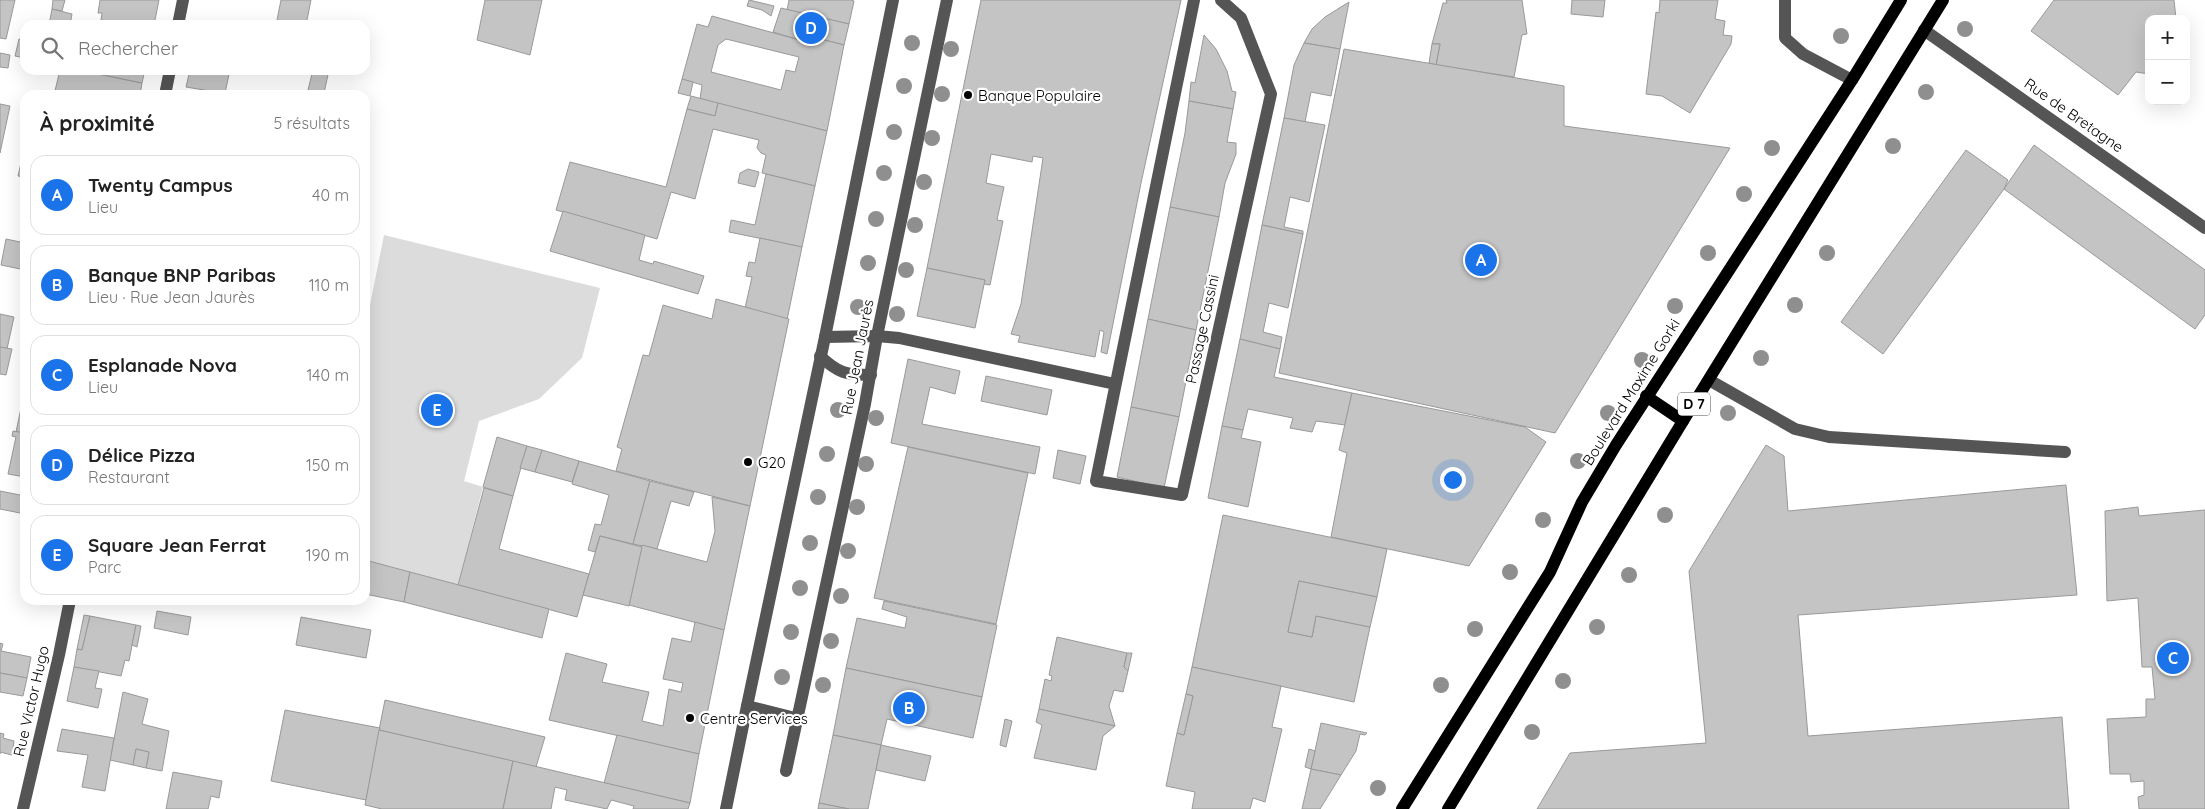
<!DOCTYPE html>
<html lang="fr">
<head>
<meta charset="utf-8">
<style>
	body { margin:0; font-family:Quicksand,sans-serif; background:#f2f2f2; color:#222 }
	.controls { position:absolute; right:15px; top:15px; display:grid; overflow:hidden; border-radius:10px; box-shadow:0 5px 20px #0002 }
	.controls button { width:45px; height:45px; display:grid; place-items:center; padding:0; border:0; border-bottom:1px solid #e0e0e0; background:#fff; color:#222; font:25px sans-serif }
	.you { position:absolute; left:1452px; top:479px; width:18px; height:18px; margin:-12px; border:4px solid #fff; border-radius:50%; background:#1a73e8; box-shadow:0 0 0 8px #1a73e833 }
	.badge { display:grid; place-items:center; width:32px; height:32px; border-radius:50%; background:#1a73e8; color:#fff; font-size:16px; font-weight:700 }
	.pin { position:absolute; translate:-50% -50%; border:2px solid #fff; box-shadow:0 1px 5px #0006 }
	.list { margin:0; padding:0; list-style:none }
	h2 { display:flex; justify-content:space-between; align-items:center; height:65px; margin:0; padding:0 20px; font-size:21px }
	h2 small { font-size:16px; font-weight:400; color:#767676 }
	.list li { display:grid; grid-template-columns:32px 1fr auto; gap:15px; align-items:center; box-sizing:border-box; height:80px; margin:0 10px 10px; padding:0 10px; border:1px solid #e0e0e0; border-radius:15px }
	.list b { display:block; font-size:19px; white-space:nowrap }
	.list p { margin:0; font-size:16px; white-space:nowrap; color:#767676 }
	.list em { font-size:16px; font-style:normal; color:#767676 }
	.icon { flex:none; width:28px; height:28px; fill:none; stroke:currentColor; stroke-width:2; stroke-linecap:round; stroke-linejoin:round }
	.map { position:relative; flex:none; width:2205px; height:809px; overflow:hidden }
	.search { position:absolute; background:#fff; box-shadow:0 5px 20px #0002; left:20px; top:20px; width:350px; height:55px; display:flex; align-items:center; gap:12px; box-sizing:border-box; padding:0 18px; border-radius:15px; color:#767676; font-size:19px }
	.panel { position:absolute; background:#fff; box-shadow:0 5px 20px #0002; left:20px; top:90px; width:350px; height:515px; border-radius:15px }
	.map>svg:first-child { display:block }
</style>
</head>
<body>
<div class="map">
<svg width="2205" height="809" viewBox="0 0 2205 809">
	<rect width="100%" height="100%" fill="#fff"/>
	<!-- green -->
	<polygon fill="#dcdcdc" points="384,235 600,288 582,358 539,399 479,421 464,481 483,487 458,585 365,560 365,330"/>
	<!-- building -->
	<g fill="#c4c4c4" stroke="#999" fill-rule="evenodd">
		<polygon points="0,0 15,0 6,39 0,38"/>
		<polygon points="53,0 65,0 62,11 52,9"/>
		<polygon points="100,0 159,0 154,25 125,25 101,20 102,13 98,13"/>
		<polygon points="281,0 311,0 306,25 276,25"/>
		<polygon points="485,0 542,0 530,55 477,40"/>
		<polygon points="749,0 774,6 771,16 762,10 747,6"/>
		<polygon points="789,0 851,0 854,1 849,24 787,10"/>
		<polygon points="981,0 1181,0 1141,183 1107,354 1101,352 1104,332 1100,330 1095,357 1018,342 1020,336 1011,334 1021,304 1043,158 1033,156 1032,162 991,154 986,183 1004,187 997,220 1003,221 990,285 984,284 985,280 927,268"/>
		<polygon points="1446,0 1522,0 1527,34 1522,35 1514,77 1436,65 1440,44 1432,44 1443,3 1447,3"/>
		<polygon points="1572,0 1605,0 1603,17 1571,14"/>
		<polygon points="1660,0 1718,0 1715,19 1725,21 1723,35 1732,36 1731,44 1690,113 1662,96 1646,94 1656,12 1659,13"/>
		<polygon points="2054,0 2174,0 2176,19 2149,19 2149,74 2136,72 2118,95 2031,31"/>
		<polygon points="1349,2 1340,49 1304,43 1312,29 1325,17"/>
		<polygon points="781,8 849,24 844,45 805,35 803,41 773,32"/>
		<polygon points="52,9 72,14 70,25 49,25"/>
		<path d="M 712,16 L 803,41 L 805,35 L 844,45 L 827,131 L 700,99 L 702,85 L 682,79 L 697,24 L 708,27 ZM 726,39 L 799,57 L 795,72 L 786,70 L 781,90 L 711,72 L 718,45 Z"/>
		<polygon points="1204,35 1216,49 1227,71 1232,91 1236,92 1233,109 1189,101 1191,82 1195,83"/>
		<polygon points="19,39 25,40 25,58 15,56"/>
		<polygon points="1304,43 1340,49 1331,96 1311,92 1305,122 1284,118 1294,65"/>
		<polygon points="1432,44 1440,44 1436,65 1429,63"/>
		<polygon points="1344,49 1564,86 1564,126 1730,148 1555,433 1279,373"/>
		<polygon points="0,53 10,55 8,68 0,67"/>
		<polygon points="60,70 79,70 142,83 140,95 54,95"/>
		<polygon points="79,70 125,70 144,74 142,83"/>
		<polygon points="190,70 230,70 225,93 236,95 215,95 216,92 186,87"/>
		<polygon points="313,70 329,70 324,93 308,90"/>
		<polygon points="682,79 693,82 690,96 678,93"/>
		<polygon points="691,96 718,103 715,116 687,109"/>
		<polygon points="1189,101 1233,109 1227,142 1236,143 1236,154 1225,183 1219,217 1170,207 1185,133"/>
		<polygon points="718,103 827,131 815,186 762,173 766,155 761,153 757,148 759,140 713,129 695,199 671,192 657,239 556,210 570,162 666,187 687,109 715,116"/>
		<polygon points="0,104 10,106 0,153"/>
		<polygon points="1284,118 1325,125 1309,202 1290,197 1284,227 1303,231 1303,234 1262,225"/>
		<polygon points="2034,145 2205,270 2205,315 2195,329 2004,189"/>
		<polygon points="1966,150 2008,180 2004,189 1883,354 1841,322"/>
		<polygon points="22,159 25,160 25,177 18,176"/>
		<polygon points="748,169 759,172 755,187 738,183 740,173"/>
		<polygon points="766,174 815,186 802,247 729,232 731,220 755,225"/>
		<polygon points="1170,207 1219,217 1196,330 1148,319"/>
		<polygon points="563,211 645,235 639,260 653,264 654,261 704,276 698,294 550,251"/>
		<polygon points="1262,225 1303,234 1288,308 1269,303 1263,332 1282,337 1280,349 1240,339"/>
		<polygon points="760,238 802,247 787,320 745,308 752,277 746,276 749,262 755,263"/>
		<polygon points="6,239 25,243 25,270 1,265"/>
		<polygon points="927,268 985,280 975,328 917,316"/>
		<polygon points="716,299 789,319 750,506 616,471 622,449 617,447 643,355 649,356 663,305 712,319"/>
		<polygon points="0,314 14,317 7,349 0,347"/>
		<polygon points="1148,319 1196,330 1179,417 1131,407"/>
		<polygon points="1240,339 1280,349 1274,377 1352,393 1345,425 1316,421 1312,432 1290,428 1293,418 1248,409 1243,430 1222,426"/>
		<polygon points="0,347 12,349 6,375 0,374"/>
		<polygon points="908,359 960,371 955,394 930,387 922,424 1040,447 1035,474 891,443"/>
		<polygon points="986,376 1052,390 1047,415 981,401"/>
		<polygon points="25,389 25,433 16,432"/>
		<polygon points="1352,393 1525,427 1546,442 1469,566 1331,537 1347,453 1339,450"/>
		<polygon points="1131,407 1179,417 1164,488 1117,477"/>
		<polygon points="1222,426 1243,430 1241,438 1261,442 1248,507 1208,498"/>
		<polygon points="13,431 25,433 25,477 8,474 16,437 12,436"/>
		<polygon points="497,437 527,446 513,496 483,487"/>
		<polygon points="1766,445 1784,456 1788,511 2066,485 2077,595 1798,615 1808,736 2062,717 2069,809 1537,809 1570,753 1706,743 1689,571"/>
		<polygon points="527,446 542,450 535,472 520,468"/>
		<polygon points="908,447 1028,473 996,624 874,598"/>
		<polygon points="542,450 579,461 572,482 535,472"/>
		<polygon points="1058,450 1086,456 1080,484 1053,478"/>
		<polygon points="579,461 650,481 633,544 600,536 595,552 588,550 595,524 601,525 609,495 572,484"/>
		<polygon points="650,481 694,492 689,506 671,501 657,549 633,544"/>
		<polygon points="484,488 513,496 499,549 589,574 577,617 458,585"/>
		<polygon points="0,491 25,496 25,514 0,509"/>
		<polygon points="712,497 750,506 724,630 629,605 642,545 707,562 715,531"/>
		<polygon points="2138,507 2139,516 2205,510 2205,809 2139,809 2138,797 2144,795 2144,781 2131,782 2130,774 2110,774 2107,719 2146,717 2146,699 2155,699 2152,667 2142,667 2138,598 2107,601 2105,511"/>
		<polygon points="1223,515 1387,549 1377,597 1299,581 1288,632 1312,637 1316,616 1370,627 1354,702 1192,667"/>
		<polygon points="600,536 642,547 629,606 583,595"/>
		<polygon points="365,560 410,572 404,602 365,594"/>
		<polygon points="410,572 549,609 542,638 404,602"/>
		<polygon points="1299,581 1377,597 1370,627 1316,616 1312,637 1288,632"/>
		<polygon points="884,601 997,625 982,697 846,668 857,618 905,628 907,617 882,609"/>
		<polygon points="157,611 191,617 188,635 154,628"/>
		<polygon points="84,615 90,616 82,650 77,649"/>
		<polygon points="90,616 136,625 129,661 125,660 121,676 74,667 77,649 82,650"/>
		<polygon points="301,617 371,630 366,658 296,645"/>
		<polygon points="695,622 724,630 699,754 549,720 566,653 607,664 602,682 649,692 642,721 663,726 669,689 681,692 683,683 663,679 672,638 691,642"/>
		<polygon points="136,625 141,626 137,647 132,645"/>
		<polygon points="1057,637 1127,653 1124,667 1128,671 1123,692 1114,690 1109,706 1115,726 1039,709 1045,679 1051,681 1052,676 1049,675"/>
		<polygon points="0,643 3,644 1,651 31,657 27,678 0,673"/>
		<polygon points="1127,653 1132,653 1128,671 1124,667"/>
		<polygon points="74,667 99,671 95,688 102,689 98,708 67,701"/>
		<polygon points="1192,667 1281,686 1272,727 1282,729 1265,802 1253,798 1250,809 1192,809 1195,792 1166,786 1177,733 1184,735 1193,696 1186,694"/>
		<polygon points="846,668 982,697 973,738 887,719 881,745 833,735"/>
		<polygon points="0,673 27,678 23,696 0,692"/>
		<polygon points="123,692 148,699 142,724 169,731 162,771 146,768 149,752 136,749 133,765 110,760"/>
		<polygon points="1186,694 1193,696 1184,735 1177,733"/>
		<polygon points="385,700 545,737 536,767 379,730"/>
		<polygon points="1039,709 1115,726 1103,736 1096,770 1034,758 1042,725 1036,722"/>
		<polygon points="285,710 380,728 366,800 271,781"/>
		<polygon points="1005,719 1012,721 1006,747 1000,745"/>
		<polygon points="1321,723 1367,733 1365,735 1360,734 1356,751 1341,775 1311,769"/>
		<polygon points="62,729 114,738 105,791 82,787 88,755 57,751"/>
		<polygon points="379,730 513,761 503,809 382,809 365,805"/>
		<polygon points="0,733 4,734 3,738 14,741 12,755 0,752 0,754"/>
		<polygon points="617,735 699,754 690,803 604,783"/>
		<polygon points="833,735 881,745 868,809 849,809 819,803"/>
		<polygon points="881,745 931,756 925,781 876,770"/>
		<polygon points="136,749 149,752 146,768 133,765"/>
		<polygon points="1309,749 1315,751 1311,769 1305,767"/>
		<polygon points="513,761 690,803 688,809 633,809 634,806 611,800 607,809 565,800 567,790 555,787 551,809 503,809"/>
		<polygon points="1311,769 1341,775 1320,809 1302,809"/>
		<polygon points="173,772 222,781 219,798 211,796 208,809 166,809"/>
		<polygon points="819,803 849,809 818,809"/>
	</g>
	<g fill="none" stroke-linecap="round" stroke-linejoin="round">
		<!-- minor -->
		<g stroke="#555" stroke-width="12">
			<polyline points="1194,0 1096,481 1182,495 1271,94 1241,18 1221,0"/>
			<polyline points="1785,0 1785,38 1803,54 1852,80"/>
			<polyline points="178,25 183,0"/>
			<polyline points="1924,30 2205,228"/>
			<polyline points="165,95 170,70"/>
			<polyline points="825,337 877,336 899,338 1115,384"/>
			<path d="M 820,356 C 838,373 846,375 871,375"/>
			<polyline points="1709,380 1795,429 1829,437 2065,452"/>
			<polyline points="799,719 747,706 825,337 893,0"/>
			<polyline points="786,771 865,404 877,336 947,0"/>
			<polyline points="23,809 59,655 70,600"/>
			<polyline points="726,809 747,706"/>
		</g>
		<!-- major -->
		<g stroke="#000" stroke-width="12">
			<polyline points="1646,396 1683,421"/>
			<polyline points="1402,809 1550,572 1582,502 1616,445 1852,80 1901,0"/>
			<polyline points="1448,809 1683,421 1943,0"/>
		</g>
	</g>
	<!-- trees -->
	<g fill="#8f8f8f">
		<circle cx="1965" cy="29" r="8"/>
		<circle cx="1841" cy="36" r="8"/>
		<circle cx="912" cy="43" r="8"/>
		<circle cx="951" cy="49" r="8"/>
		<circle cx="904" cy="86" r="8"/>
		<circle cx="1926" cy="92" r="8"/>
		<circle cx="942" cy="94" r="8"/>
		<circle cx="894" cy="132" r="8"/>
		<circle cx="932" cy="138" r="8"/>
		<circle cx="1893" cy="146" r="8"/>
		<circle cx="1772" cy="148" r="8"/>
		<circle cx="884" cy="173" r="8"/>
		<circle cx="924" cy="182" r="8"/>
		<circle cx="1744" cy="194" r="8"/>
		<circle cx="876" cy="219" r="8"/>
		<circle cx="915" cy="225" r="8"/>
		<circle cx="1708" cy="253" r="8"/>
		<circle cx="1827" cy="253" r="8"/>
		<circle cx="868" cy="263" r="8"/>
		<circle cx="906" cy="270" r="8"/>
		<circle cx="1795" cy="305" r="8"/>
		<circle cx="1675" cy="306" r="8"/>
		<circle cx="858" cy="307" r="8"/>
		<circle cx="897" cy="314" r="8"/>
		<circle cx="1761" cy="358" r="8"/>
		<circle cx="1642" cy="360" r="8"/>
		<circle cx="838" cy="410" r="8"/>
		<circle cx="1608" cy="413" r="8"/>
		<circle cx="1728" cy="413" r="8"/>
		<circle cx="876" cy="418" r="8"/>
		<circle cx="827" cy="454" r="8"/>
		<circle cx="1578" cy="461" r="8"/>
		<circle cx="866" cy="464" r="8"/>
		<circle cx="818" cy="497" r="8"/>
		<circle cx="857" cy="507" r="8"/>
		<circle cx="1665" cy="515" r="8"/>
		<circle cx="1543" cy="520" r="8"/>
		<circle cx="810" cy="543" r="8"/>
		<circle cx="848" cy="551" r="8"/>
		<circle cx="1510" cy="572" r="8"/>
		<circle cx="1629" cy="575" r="8"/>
		<circle cx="800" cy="588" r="8"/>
		<circle cx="841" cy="596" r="8"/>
		<circle cx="1597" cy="627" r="8"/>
		<circle cx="1475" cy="629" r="8"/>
		<circle cx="791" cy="632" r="8"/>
		<circle cx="831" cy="641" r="8"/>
		<circle cx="782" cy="677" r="8"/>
		<circle cx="1563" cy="681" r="8"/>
		<circle cx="823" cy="685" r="8"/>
		<circle cx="1441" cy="685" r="8"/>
		<circle cx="1532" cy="732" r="8"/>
		<circle cx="1378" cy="788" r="8"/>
	</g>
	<!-- markers -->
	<g fill="#000" stroke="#fff" stroke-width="2">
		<circle cx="968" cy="95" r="5"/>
		<circle cx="748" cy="462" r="5"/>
		<circle cx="690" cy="718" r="5"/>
	</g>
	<g text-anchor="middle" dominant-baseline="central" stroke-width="4.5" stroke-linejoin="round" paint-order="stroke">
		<!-- shield labels -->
		<rect fill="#fff" stroke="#4c4c4c" stroke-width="1" x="1678" y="392.5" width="32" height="23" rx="4"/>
		<g font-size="14" font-weight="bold" fill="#000">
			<text x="1694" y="404">D 7</text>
		</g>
		<!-- poi labels -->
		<g font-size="15" fill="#000" stroke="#fff" text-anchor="start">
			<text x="978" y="95">Banque Populaire</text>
			<text x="758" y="462">G20</text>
			<text x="700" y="718">Centre Services</text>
		</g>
		<!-- street labels -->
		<g font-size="15" fill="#000" stroke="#fff">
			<text transform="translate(2074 115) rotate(35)">Rue de Bretagne</text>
			<text transform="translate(1202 329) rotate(-78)">Passage Cassini</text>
			<text transform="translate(857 357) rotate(-79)">Rue Jean Jaurès</text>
			<text transform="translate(1631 392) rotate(-58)">Boulevard Maxime Gorki</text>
			<text transform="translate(31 701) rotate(-77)">Rue Victor Hugo</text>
		</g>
	</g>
</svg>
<div class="controls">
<button>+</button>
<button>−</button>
</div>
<div class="you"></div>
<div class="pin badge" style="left:1481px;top:260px">A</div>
<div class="pin badge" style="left:909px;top:708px">B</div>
<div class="pin badge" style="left:2173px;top:658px">C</div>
<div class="pin badge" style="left:811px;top:28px">D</div>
<div class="pin badge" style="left:437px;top:410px">E</div>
<div class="search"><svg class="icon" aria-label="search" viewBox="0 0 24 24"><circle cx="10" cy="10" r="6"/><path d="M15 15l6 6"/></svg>Rechercher</div>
<section class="panel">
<h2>À proximité<small>5 résultats</small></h2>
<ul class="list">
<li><span class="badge">A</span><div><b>Twenty Campus</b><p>Lieu</p></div><em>40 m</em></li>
<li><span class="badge">B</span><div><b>Banque BNP Paribas</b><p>Lieu · Rue Jean Jaurès</p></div><em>110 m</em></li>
<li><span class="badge">C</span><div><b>Esplanade Nova</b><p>Lieu</p></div><em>140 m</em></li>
<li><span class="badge">D</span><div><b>Délice Pizza</b><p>Restaurant</p></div><em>150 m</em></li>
<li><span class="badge">E</span><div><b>Square Jean Ferrat</b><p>Parc</p></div><em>190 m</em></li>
</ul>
</section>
</div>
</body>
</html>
